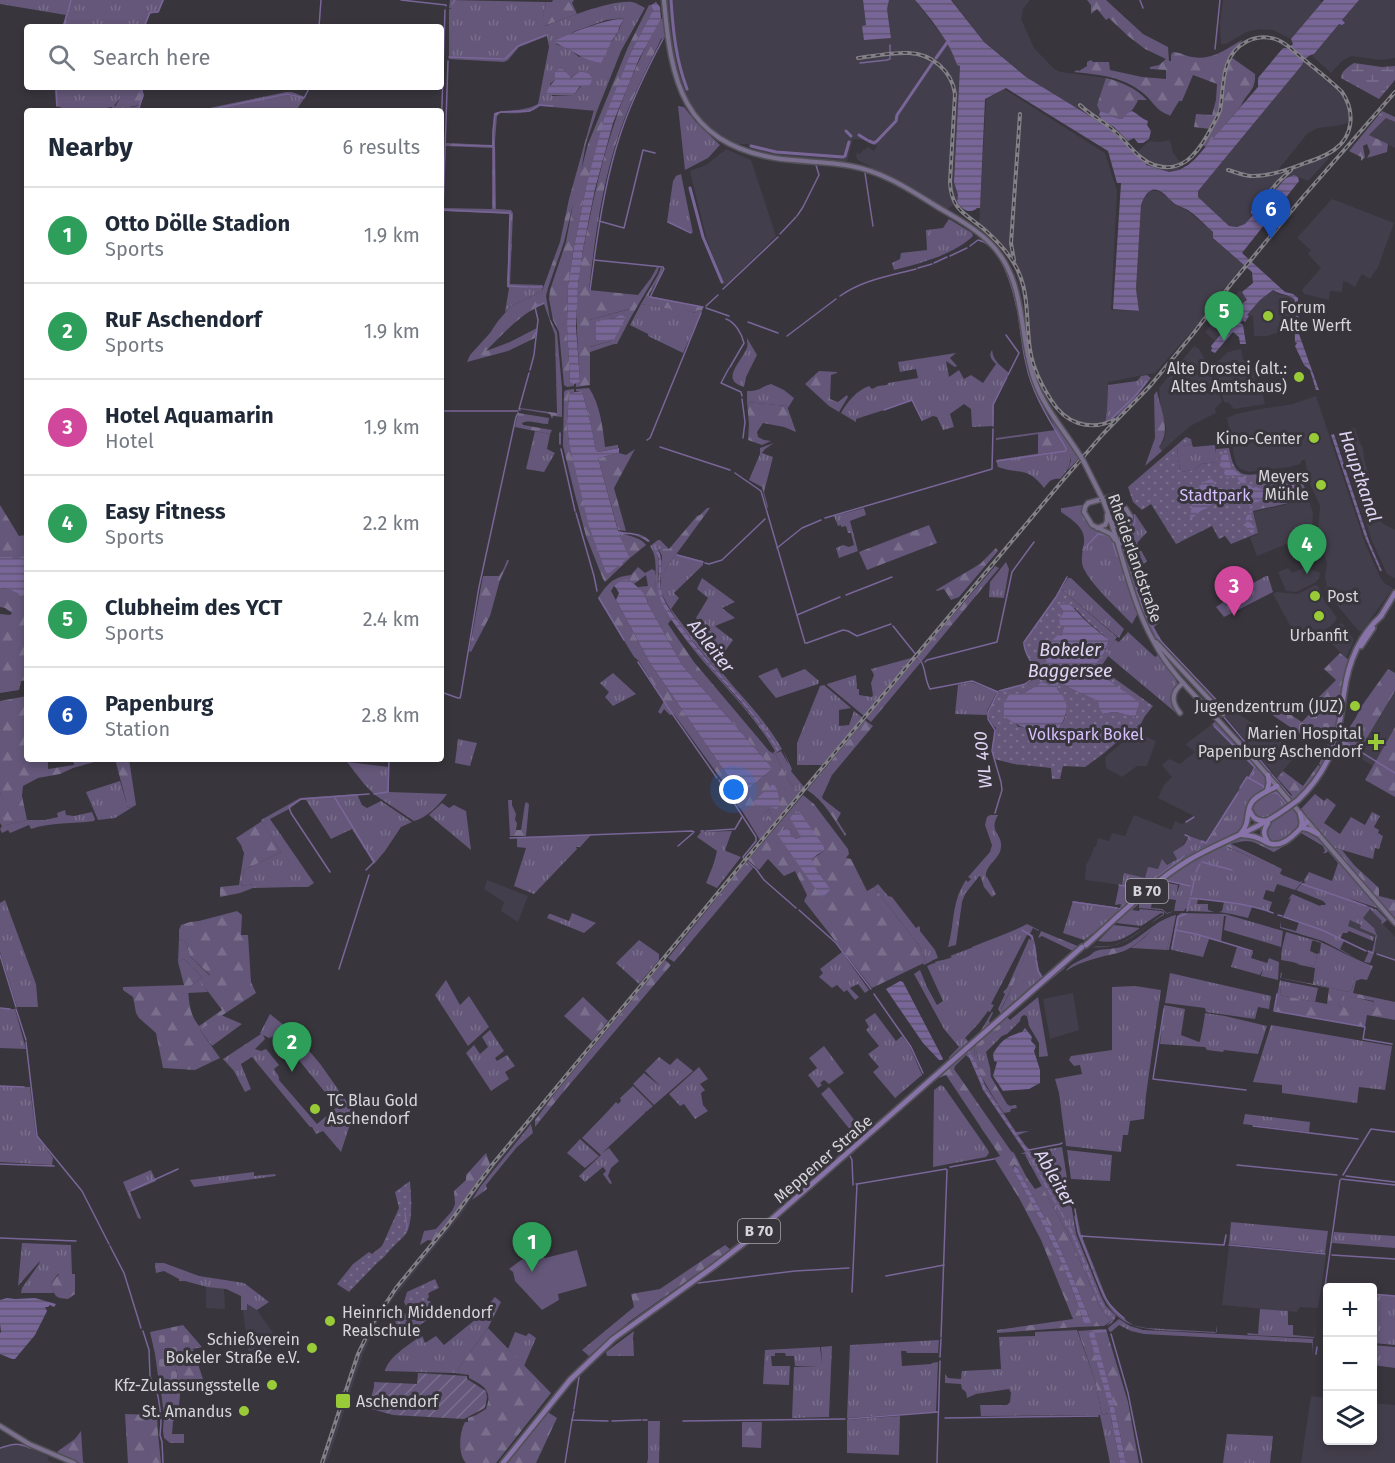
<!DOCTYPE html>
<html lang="en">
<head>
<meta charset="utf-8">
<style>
	body { margin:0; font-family:"Fira Sans",sans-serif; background:#f6f6f7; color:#1f2937 }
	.controls { position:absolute; right:18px; bottom:18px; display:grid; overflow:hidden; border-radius:6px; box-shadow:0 3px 9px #0003 }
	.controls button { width:54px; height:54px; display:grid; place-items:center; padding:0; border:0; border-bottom:2px solid #e0e1e3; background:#fff; color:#1f2937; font:30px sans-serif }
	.you { position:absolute; left:734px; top:790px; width:21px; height:21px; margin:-15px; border:4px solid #fff; border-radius:50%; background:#1a73e8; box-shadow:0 0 0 9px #1a73e833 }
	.badge { display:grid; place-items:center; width:39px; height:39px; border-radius:50%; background:#557237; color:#fff; font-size:20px; font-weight:700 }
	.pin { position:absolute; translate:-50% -50px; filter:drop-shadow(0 2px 3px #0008) }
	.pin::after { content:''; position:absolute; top:32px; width:21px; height:18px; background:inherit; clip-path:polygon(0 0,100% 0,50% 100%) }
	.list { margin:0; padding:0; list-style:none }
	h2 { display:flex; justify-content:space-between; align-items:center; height:78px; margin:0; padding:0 24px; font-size:26px }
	h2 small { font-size:20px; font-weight:400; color:#747a83 }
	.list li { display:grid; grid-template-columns:39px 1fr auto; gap:18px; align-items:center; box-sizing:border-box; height:96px; padding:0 24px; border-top:2px solid #e0e1e3 }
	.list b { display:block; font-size:22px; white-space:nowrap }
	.list p { margin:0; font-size:20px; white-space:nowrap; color:#747a83 }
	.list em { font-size:20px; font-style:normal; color:#747a83 }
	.icon { flex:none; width:33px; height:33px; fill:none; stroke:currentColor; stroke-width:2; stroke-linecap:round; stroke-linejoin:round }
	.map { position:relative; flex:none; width:1395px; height:1463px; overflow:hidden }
	.search { position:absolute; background:#fff; box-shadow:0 3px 9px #0003; left:24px; top:24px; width:420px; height:66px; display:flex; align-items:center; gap:15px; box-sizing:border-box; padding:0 21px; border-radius:6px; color:#747a83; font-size:22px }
	.panel { position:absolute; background:#fff; box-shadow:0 3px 9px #0003; left:24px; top:108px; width:420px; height:654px; border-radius:6px }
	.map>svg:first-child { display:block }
</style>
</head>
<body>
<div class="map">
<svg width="1395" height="1463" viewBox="0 0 1395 1463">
	<defs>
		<pattern id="grass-tufts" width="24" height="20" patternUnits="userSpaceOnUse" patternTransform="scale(1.5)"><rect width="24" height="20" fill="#645779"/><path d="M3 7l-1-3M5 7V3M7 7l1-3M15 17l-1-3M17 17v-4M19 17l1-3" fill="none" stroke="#796e8b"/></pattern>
		<pattern id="forest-firs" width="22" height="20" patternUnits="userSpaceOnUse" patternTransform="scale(1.5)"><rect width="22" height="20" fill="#645779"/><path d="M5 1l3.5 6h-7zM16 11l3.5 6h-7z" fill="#796e8b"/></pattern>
		<pattern id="wetland-marsh" width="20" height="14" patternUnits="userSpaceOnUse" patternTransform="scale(1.5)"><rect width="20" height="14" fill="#645779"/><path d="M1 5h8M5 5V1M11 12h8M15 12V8" fill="none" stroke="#796e8b"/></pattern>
		<pattern id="cemetery-stones" width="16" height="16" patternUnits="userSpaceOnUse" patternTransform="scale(1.5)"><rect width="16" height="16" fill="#645779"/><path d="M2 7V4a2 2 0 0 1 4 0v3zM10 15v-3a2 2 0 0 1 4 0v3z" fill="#796e8b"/></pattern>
		<pattern id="park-dots" width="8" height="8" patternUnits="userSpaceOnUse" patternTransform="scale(1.5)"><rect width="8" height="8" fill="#645779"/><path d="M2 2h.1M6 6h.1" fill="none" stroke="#796e8b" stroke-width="1.8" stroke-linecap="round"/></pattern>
		<pattern id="garden-furrows" width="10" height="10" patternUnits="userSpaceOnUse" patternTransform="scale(1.5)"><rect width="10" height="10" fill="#645779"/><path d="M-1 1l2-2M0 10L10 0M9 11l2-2" fill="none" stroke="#796e8b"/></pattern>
		<pattern id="water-rules" width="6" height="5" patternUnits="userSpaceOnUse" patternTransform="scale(1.5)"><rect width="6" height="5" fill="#796698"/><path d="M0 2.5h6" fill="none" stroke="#5f5571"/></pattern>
	</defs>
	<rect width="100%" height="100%" fill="#38353d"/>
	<!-- built -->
	<g fill="#433e4b">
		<polygon points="666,0 863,0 866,26 862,26 891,38 887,9 889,0 915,0 947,42 954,55 957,65 960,65 954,182 958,195 957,203 946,210 912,189 858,160 856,156 857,152 860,154 864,149 865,150 868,147 874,151 877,146 864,140 853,139 847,161 842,162 777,156 767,154 759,152 750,147 748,144 736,144 715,132 704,122 691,105 678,78 671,48"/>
		<polygon points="952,0 1030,0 1023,9 1021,19 1034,48 1054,69 1061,72 1106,78 1097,105 1100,112 1097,121 1026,77 984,42"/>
		<polygon points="1223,0 1319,0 1322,2 1291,39 1273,30 1260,29 1246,32 1226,44 1221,44 1220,23"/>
		<polygon points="1359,0 1395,0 1395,58 1380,60 1351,56 1342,61 1331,73 1312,56 1339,24 1344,23 1342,20"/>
		<polygon points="1304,62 1341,94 1348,107 1350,121 1342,125 1318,128 1307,134 1278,170 1325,154 1329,158 1308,181 1294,175 1287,177 1245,224 1237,227 1229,226 1198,197 1198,191 1302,65"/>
		<polygon points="1004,89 1105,153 1117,191 1111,310 1139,311 1136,289 1141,205 1145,197 1150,191 1158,191 1169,198 1173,203 1188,211 1213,232 1213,238 1244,265 1222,291 1223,293 1206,315 1155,373 1108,382 1107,410 1104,425 1101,426 1087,426 1065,419 1051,405 1045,396 1039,385 1029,355 1025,305 1014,267 999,245 988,233 979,226 986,99"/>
		<polygon points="1386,118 1395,122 1395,148 1369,135"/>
		<polygon points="1170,140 1173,153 1180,162 1179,170 1169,173 1156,169 1145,165 1145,163 1135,154 1149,141 1160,142"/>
		<polygon points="726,149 751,160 776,236 728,283 723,285 706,237 690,171 706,165"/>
		<polygon points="1332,199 1394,223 1378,267 1370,279 1362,274 1355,287 1347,282 1343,281 1342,292 1330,291 1329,300 1304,294 1302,290 1321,268 1308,254 1311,250 1297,238"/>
		<polygon points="1240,290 1248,300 1228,315 1230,323 1215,341 1205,332"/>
		<polygon points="1273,290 1278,294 1290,296 1294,301 1296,320 1294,328 1267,336 1254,336 1253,316 1247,315 1260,300"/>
		<polygon points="1194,346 1199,349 1201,352 1206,362 1204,367 1205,370 1212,372 1222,402 1217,406 1215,409 1216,413 1190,426 1162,451 1159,447 1164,441 1166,428 1160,404 1159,388"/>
		<polygon points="1241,349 1243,360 1251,359 1256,384 1268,382 1270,394 1263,395 1265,404 1234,409 1229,403 1224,402 1214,370 1215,368 1215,364 1228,352"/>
		<polygon points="1316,396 1365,543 1379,575 1384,583 1393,588 1362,631 1359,631 1357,629 1326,592 1325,588 1327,585 1325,578 1327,564 1318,532 1320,506 1310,484 1305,460 1302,460 1300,464 1290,467 1270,469 1250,472 1240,469 1236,464 1234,455 1227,418 1236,414 1260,409 1294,404 1295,403"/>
		<polygon points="1352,428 1355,428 1359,441 1363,448 1364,459 1369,475 1368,482 1365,485 1366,487 1369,487 1373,507 1366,509 1367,513 1376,510 1382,523 1395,530 1395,578 1394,578 1387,574 1372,541 1336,433"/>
		<polygon points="1305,489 1313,513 1312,535 1319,557 1308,561 1298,561 1289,543 1257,556 1250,537 1258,534 1254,512 1284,505 1293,502 1291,495"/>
		<polygon points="1306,567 1320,573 1319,579 1317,580 1316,582 1296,592 1286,591 1278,572 1288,568 1292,573"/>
		<polygon points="1315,585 1318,586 1324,600 1337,618 1334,623 1307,644 1294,633 1273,594 1276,592 1298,594"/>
		<polygon points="1341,623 1343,624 1354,640 1346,658 1332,644 1336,640 1329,632"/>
		<polygon points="1395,691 1395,727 1373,766 1356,756"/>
		<polygon points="1230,711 1234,712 1240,715 1298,753 1277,778 1225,716"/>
		<polygon points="1212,724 1255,768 1237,793 1206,842 1186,839 1177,858 1167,865 1162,860 1158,869 1145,878 1121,885 1085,880 1086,865 1091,856 1094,847 1096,847 1098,838 1109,841 1112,833 1125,836 1134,815 1172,830 1172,828 1175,821 1182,824 1196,817 1158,798 1164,785 1172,777 1162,765 1169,759 1180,764 1195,752 1191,749 1186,744"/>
		<polygon points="1135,732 1156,741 1147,766 1137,766 1122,777 1106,768 1105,757"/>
		<polygon points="487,880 528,896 518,922 501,911 504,902 484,889"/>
		<polygon points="1357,902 1377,910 1387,920 1383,924 1395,937 1395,959 1376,953 1374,950 1377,939 1348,926"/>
		<polygon points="1073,993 1079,1030 1050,1039 1043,999"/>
		<polygon points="549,1094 552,1097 479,1187 461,1215 392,1300 378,1322 363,1354 329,1457 326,1463 321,1463 338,1410 334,1405 338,1394 345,1388 358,1349 372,1322 394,1289 452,1218 478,1180 498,1154"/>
		<polygon points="1229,1246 1326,1255 1318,1308 1300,1307 1297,1312 1222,1305"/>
		<polygon points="206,1286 224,1288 225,1309 206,1308"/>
		<polygon points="246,1304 257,1310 276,1337 266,1338 267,1351 248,1351 243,1310 247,1310"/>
		<polygon points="1311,1396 1327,1398 1328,1440 1372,1440 1373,1403 1395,1405 1395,1463 1301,1463"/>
		<polygon points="16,1444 21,1444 49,1457 47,1460 54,1463 0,1463 0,1448"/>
	</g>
	<!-- grass -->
	<g fill="url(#grass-tufts)" fill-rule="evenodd">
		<polygon points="0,0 164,0 159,12 150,14 145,27 63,27 66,15 0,4"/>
		<path d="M 450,0 L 545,2 L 546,5 L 543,12 L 545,26 C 566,18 610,0 632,2 C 637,3 641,6 645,8 L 621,51 L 597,111 L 540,106 C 530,115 513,113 500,113 L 497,116 L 495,141 L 496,209 L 511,210 L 513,213 L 510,284 L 543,285 L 542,291 L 511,306 L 505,312 L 509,288 L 507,287 L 510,214 L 443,211 L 443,208 L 492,209 L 492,148 L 446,146 L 446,143 L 492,145 L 494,113 C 509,109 524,112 538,104 L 549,47 L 547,36 L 519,47 L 508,60 L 504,62 L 449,59 L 449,9 L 452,8 L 449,8 ZM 624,18 C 620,26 618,35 612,41 C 606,47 588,53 579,57 L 571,50 L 556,44 L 573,32 L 606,20 ZM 563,69 L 570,78 L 582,71 L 581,86 L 574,95 L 552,96 L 550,84 L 555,80 L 555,72 Z"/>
		<polygon points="55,87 127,87 125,92 114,106 133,107 140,105 139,111 118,111 111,107 107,108 104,111 72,111 56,106"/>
		<polygon points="286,92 292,92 305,97 296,111 195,111"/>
		<polygon points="678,106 684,107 695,121 720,145 708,158 685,170"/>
		<polygon points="681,174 693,233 667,222 673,181 676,176"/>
		<path d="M 949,219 L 972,233 L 973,236 C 955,254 919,264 894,270 L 892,263 L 900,259 L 901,253 L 927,250 L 926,230 L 943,228 Z"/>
		<polygon points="641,304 672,309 677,317 683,309 695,313 699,310 702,311 683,353 648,336 648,334 630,325"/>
		<path d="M 630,309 L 626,317 C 622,315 617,315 614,319 L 609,318 L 596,340 C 601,343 606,338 612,339 L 611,341 L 589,347 L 589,320 Z"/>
		<path d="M 747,338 L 757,355 L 746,377 L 744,387 C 719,380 742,361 747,348 C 748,344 747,343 747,338 Z"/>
		<path d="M 992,350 C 993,361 1001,366 1009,373 L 994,404 L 993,426 L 972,427 L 971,409 L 964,404 L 950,414 L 954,427 L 943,430 L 937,417 L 933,416 L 922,421 L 912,401 L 856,419 L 856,422 L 841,413 C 848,401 856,391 869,386 L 872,389 L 878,386 L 887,385 L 888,383 L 918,378 L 916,369 L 900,372 L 898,362 L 956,353 L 950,358 L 957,366 L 955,367 L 946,361 L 949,377 L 959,370 L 964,379 L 971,375 L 983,383 L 996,364 C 992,360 988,356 992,350 Z"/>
		<path d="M 1147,375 L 1151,378 C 1138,394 1124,415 1105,423 L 1107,410 L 1108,385 L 1137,381 L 1141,376 Z"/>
		<path d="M 771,384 L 784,390 L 794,398 L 788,408 L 787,406 L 747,402 L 747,391 C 761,391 760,387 771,384 Z"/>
		<polygon points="535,431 550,434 547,449 555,453 544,472 526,469"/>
		<polygon points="774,443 765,449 762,453 773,457 764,492 768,507 767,508 762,487 749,480 760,454 760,448"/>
		<polygon points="1192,444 1193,447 1215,445 1217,462 1201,464 1194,470 1180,472 1177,447"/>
		<path d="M 1068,449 C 1073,463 1069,469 1060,479 C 1051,478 1049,482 1044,488 C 1027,466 1020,475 998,467 L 996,460 Z"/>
		<path d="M 1081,505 L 1084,506 L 1083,510 L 1091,525 L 1107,533 L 1114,540 L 1138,613 L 1132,624 C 1118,609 1091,585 1083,567 C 1081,561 1082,554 1083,548 C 1088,529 1075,522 1061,512 L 1061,508 L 1063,508 Z"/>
		<polygon points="864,508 866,515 850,521 858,551 839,558 836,548 843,545 849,547 854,545 851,533 848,533 846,526 841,527 841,525 838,526 834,516"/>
		<path d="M 1135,514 L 1147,532 L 1137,543 L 1147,561 L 1138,569 L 1133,565 L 1131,567 L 1143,606 L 1146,603 L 1160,622 L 1154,627 L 1164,645 L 1169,649 L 1167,651 C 1141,627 1132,579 1122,546 C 1121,533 1135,528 1133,515 Z"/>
		<path d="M 658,540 L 660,540 L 669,549 L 660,549 L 659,550 L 655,545 L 659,562 L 658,582 L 661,600 L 685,637 L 763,729 L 777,751 L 761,723 L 689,637 L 679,624 L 666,602 L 661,592 L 661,571 L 664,571 L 676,554 L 703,561 L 703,565 L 674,593 L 679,598 L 671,609 C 690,635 712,660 733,686 C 751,706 768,725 782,749 L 775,754 L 781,751 L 789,765 L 783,750 L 792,769 L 791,771 L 804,787 L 811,780 L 800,792 L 790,783 L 776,755 L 773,753 L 775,751 C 747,703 702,667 672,620 L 670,621 C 665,613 658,604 656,594 C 653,578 660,561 650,546 Z"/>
		<polygon points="1006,562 1009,569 1004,598 989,597 990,582"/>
		<polygon points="1237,573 1248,586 1266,576 1268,576 1273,592 1224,617 1216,607 1228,599 1219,587"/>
		<polygon points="702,578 735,602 722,608 735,618 715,626 733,640 725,651 722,652 696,618 708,598 697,589"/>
		<polygon points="1068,578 1071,578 1124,629 1119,638 1061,589"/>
		<path d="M 1128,632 L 1154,656 L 1156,657 L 1158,654 C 1162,662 1176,675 1177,683 C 1178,695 1167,694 1176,710 L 1175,712 L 1108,656 L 1109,655 L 1106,653 L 1115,640 L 1119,642 Z"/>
		<polygon points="914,655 914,656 864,716 827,685 827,684 856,675 857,689 859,689 859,695 872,697 873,695 871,683 874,675 871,669 911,658"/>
		<polygon points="777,668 782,678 805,669 819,681 818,684 776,698 758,676"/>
		<polygon points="613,673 636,694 613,706 605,697 609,692 600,683"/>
		<polygon points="971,682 997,692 987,711 987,715 955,714 958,685"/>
		<polygon points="824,685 851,708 839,710 839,726 849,725 854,711 863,718 822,765 797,765 797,743 820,686"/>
		<path d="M 1215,722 L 1268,780 C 1268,795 1251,794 1248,808 C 1246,815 1249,823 1243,829 C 1237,836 1226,838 1219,842 C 1206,848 1194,855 1183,862 C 1147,886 1116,916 1084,944 L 1082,944 L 1103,926 L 1084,940 L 1063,933 L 1073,901 L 1120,908 L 1121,904 L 1115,905 C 1116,898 1118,892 1119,885 L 1122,885 L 1124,873 L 1145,878 L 1148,867 L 1158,869 L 1162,859 L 1167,865 L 1177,859 L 1173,852 L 1184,845 L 1189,836 L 1206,842 L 1247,777 L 1249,777 L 1255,769 L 1212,724 ZM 1261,792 L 1261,793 L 1252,799 L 1249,803 L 1247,809 L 1246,822 L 1242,830 L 1215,843 L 1180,864 L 1153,883 L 1126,906 L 1125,905 L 1158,876 L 1187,855 L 1206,845 L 1223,816 L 1240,825 C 1251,811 1235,804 1261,792 Z"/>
		<polygon points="458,739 477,743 470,766 455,763"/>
		<path d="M 347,762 L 389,767 L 389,792 L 447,794 C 439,805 428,817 414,821 L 375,795 L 364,784 Z"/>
		<polygon points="120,781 128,808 136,805 115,818 98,820 86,792"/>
		<path d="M 1274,790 L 1280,793 L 1289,804 L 1265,820 L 1258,819 L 1252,812 C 1252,800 1263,794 1274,790 Z"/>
		<path d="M 0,792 L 6,810 L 6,825 L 27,820 L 45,820 L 58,817 L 57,813 L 65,810 L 66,815 L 74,816 L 92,812 L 95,819 L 94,821 C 73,824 51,822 31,829 L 29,825 L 10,833 L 8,830 L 2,833 L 0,829 L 2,826 L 0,823 Z"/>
		<polygon points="357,794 362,805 367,808 381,801 412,822 401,827 385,851 374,864 352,829 331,839 306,800 301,800 289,809 270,819 314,883 308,887 295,887 295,884 254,884 241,886 244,870 281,852 261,820 300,798"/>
		<polygon points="1315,794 1324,801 1327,798 1336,805 1324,823 1340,834 1351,817 1365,825 1372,812 1380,816 1374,827 1379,830 1378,833 1383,836 1379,849 1375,848 1373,859 1332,847 1301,809"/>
		<polygon points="442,803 449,808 454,805 466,811 471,850 429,815"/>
		<polygon points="746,806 760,822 766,812 769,809 771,812 768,820 773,824 760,840 741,809"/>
		<path d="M 1292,808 L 1300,818 L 1300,827 C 1289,837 1268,856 1265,829 L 1269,824 Z"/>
		<path d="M 990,815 L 998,815 C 988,832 1003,834 1001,847 C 1000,860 985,864 986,877 L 987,877 L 996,894 L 992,897 L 984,887 L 980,875 L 965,894 L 962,902 L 956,945 L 948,947 C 955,922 951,903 966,880 L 968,882 L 971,879 L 968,877 L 990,852 L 992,845 L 985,825 L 987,817 Z"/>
		<path d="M 1304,829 L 1310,830 L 1328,849 L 1395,926 L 1395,927 L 1377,908 L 1348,898 L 1377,910 L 1387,920 L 1382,924 L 1381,923 L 1382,921 L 1370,909 L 1363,918 L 1374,928 L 1377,936 L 1374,953 L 1370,963 L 1364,962 L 1369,951 L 1372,952 L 1376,935 L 1360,928 L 1361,925 L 1350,920 L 1348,926 L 1374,937 L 1373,941 L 1349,931 L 1347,933 L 1343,933 L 1340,939 L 1344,941 L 1340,949 L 1357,959 L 1323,941 L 1280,928 L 1281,921 L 1281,927 L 1296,931 L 1299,922 L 1284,917 L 1282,919 L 1291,898 L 1288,900 L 1292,894 L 1320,906 L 1321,905 L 1325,905 L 1326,904 L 1323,901 L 1296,890 L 1302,883 L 1305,883 L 1304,880 L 1309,872 L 1332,881 L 1338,863 L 1328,851 L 1326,853 L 1323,853 L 1325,851 L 1323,846 L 1301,833 L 1284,846 L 1282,846 C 1263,851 1262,837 1250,838 C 1246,838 1243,840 1240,840 C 1234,842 1231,843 1227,847 L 1265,863 L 1284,877 L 1285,876 L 1300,882 L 1303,881 L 1295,890 L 1277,884 L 1274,892 L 1266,890 L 1263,899 L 1272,902 L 1269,911 L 1252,907 L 1248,918 L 1231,914 L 1219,912 L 1222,911 L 1224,902 L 1198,899 L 1197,904 L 1208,904 L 1208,910 L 1214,912 L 1187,911 L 1186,908 L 1184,911 L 1174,911 L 1167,914 L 1162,910 L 1139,908 L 1139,904 L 1154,891 L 1151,908 L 1162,909 L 1167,913 L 1174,911 L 1176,900 L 1156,897 L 1158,888 L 1165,882 L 1166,882 L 1166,897 L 1168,883 L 1178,885 L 1176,896 L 1180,884 L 1165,880 L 1132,910 L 1139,911 L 1140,909 L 1161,911 L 1164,912 L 1164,915 C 1138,929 1126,950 1092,947 C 1099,946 1108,947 1115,945 C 1134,940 1148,923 1164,914 L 1161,913 L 1141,926 L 1116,923 L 1118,920 L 1089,945 L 1087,945 C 1129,909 1169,868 1221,846 C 1227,843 1235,839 1242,837 C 1256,833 1264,848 1276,846 C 1284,845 1296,833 1304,829 Z"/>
		<polygon points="732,831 725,850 726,851 741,857 717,888 706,883 714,863 717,851 697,837 701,832"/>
		<polygon points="591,835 580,847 576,847 577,849 534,894 514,886 526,848 517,847 517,838"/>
		<polygon points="878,884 888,896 892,897 916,928 919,926 920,928 920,931 935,950 938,958 931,961 932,961 924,965 923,963 926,962 920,947 874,887"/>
		<polygon points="5,900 36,984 38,1007 17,1007 0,952 0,903"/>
		<polygon points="572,913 596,923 584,933 547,918 549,914 551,914 569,921"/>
		<polygon points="1181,913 1225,914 1283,931 1281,947 1224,930 1226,916 1224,916 1221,942 1209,939 1203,957 1172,950 1171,949 1177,916"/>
		<polygon points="1174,917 1167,950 1131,948 1144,938 1158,923"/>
		<path d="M 1027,924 L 1039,930 L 1039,931 L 1033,928 L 1030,934 C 1036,939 1036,950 1037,958 L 1035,959 L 1037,959 L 1039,970 L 1043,977 L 1003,1011 L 1001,1010 L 1013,985 L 1031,940 L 1030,936 L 1027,935 L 991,1004 L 994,1005 L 990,1012 L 988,1011 L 979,1023 L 965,1038 L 969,1042 L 980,1032 L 992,1012 L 993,1013 L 989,1021 L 991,1025 L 950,1061 L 949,1057 L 959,1047 L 944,1029 L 914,974 L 920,970 L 927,987 L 937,1005 L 943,1001 L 927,966 L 934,963 L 935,964 L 935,962 C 941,960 946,960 952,957 L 950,956 L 971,948 L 972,948 L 972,947 C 991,939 1010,933 1027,924 Z"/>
		<path d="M 1114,925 L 1140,928 C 1125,938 1117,944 1098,941 Z"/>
		<polygon points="1286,932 1314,940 1315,941 1312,941 1310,951 1317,954 1315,966 1281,960 1282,948"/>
		<polygon points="179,939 186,942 190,956 210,976 201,981 208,992 188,993 188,988 202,977 184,959 178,962"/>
		<polygon points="639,940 659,954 659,960 639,984 616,963"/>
		<path d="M 1316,940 C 1336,948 1353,959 1373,966 L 1367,980 L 1355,976 L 1352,989 L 1348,992 L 1315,984 L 1321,943 L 1315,941 Z"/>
		<polygon points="1237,947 1253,952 1251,958 1267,963 1269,958 1279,962 1278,980 1261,976 1263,969 1260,975 1231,967"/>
		<polygon points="1084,948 1085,948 1064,967 1065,968 1043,986 1041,986 1007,1017 1010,1020 1038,997 1048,1056 1039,1057 1039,1043 1029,1026 1027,1016 1024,1015 1021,1017 1020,1021 1007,1034 1002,1036 986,1052 990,1068 981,1070 976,1052 980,1046 1002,1027 981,1038 975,1045 974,1053 985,1085 1016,1132 1029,1131 1018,1135 1026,1146 1029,1149 1030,1152 1062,1147 1076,1234 1101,1296 1106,1306 1116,1316 1112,1323 1106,1326 1111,1321 1100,1308 1068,1233 1063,1225 1025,1155 1026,1154 1021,1154 1025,1152 983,1090 970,1059 966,1055 955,1066 952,1063"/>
		<polygon points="842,952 869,990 865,993 858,984 850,988 859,997 855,1000 847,990 844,992 837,985 832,988 819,977 823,973 820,969"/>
		<polygon points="1170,973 1271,996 1269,1009 1258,1007 1255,1019 1206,1012 1205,1008 1165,1003"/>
		<polygon points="446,980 460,1005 469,996 489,1027 468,1046 435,995"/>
		<polygon points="1282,981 1318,988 1315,1002 1280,995"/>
		<polygon points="1135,986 1161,990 1146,1095 1144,1119 1130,1121 1128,1135 1123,1135 1121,1152 1066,1146 1059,1093 1055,1079 1082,1074 1080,1065 1074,1066 1069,1060 1071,1056 1112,1050 1112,987"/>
		<polygon points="1341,994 1374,1002 1372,1013 1338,1006"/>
		<path d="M 1164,1005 L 1185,1009 L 1181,1035 L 1199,1042 L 1200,1041 C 1202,1031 1204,1023 1205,1013 L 1225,1016 L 1267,1026 L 1258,1054 L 1224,1050 L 1223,1052 L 1207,1050 L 1205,1047 L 1160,1044 Z"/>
		<polygon points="0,1009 15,1009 26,1049 0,1048"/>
		<polygon points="875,1013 896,1041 902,1036 910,1047 922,1075 895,1098 873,1072 879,1067 868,1054 879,1046 866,1030 869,1027 865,1020"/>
		<path d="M 270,1014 L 296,1035 L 321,1065 L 354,1112 L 341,1152 L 323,1131 L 316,1134 L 312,1127 L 310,1127 L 252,1057 L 241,1064 L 251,1089 L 245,1092 L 234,1071 L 223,1059 L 261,1034 L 260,1033 ZM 263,1035 L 269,1038 L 277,1035 L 283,1042 L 291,1036 L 306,1053 L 298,1059 L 337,1107 L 317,1124 L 279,1080 L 279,1077 L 274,1069 L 279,1065 L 266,1049 L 261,1051 L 255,1049 L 265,1039 Z"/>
		<polygon points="221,1015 242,1024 212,1046 200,1030"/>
		<polygon points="1271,1025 1392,1046 1385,1090 1359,1087 1357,1103 1282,1093 1282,1085 1253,1082"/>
		<polygon points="490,1030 504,1051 495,1058 497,1061 507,1055 515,1066 505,1072 509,1079 491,1091 466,1053 474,1045 480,1054 488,1047 482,1037"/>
		<polygon points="824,1046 844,1073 829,1084 824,1080 820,1083 822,1085 818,1088 808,1075 817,1068 809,1058"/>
		<polygon points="659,1057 670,1065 677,1058 693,1071 654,1105 633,1084 644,1073 661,1087 645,1071"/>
		<polygon points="699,1067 708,1079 700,1084 705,1090 701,1093 703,1105 708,1111 695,1119 684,1104 680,1106 669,1094"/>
		<polygon points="941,1085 944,1087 988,1150 989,1153 986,1157 933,1167 934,1090"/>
		<polygon points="0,1086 30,1087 36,1135 53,1158 52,1165 0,1162"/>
		<polygon points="633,1086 653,1106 646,1112 645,1111 645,1113 602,1153 609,1148 619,1161 611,1168 608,1176 612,1183 610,1184 603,1174 606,1171 603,1167 585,1182 579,1176 601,1155 582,1138 608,1111 612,1115 608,1111 616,1102 618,1104 621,1101 620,1098"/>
		<polygon points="829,1087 862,1130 856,1137 821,1094"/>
		<polygon points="1245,1114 1310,1122 1309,1132 1243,1124"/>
		<polygon points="580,1139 599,1156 585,1168 567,1153"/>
		<polygon points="1067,1150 1112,1155 1110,1181 1071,1179"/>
		<polygon points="151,1170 156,1181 130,1192 141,1218 140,1219 138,1218 123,1182"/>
		<polygon points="254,1172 254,1176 275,1174 276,1176 194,1187 190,1180"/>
		<path d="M 1077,1215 L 1081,1235 L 1083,1235 L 1083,1239 L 1108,1302 L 1127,1321 L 1133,1325 L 1146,1328 L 1216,1332 L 1217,1325 L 1217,1332 L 1214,1333 C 1199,1332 1185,1331 1171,1331 C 1141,1329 1118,1327 1103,1297 L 1078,1235 L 1074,1216 Z"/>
		<polygon points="1231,1222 1328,1231 1325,1253 1229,1244"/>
		<polygon points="1334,1232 1395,1236 1395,1248 1332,1243"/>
		<polygon points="22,1243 71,1245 72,1274 58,1274 51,1283 54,1293 21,1293 22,1288 39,1264 40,1261 18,1286"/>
		<polygon points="155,1263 164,1263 199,1276 244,1283 269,1302 257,1310 247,1304 247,1310 241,1310 241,1296 226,1289 207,1287 185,1281 179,1281 179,1279 164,1271 156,1273"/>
		<polygon points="1373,1294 1395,1296 1395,1345 1373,1343"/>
		<path d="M 495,1297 L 501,1302 L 488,1328 L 455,1373 L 385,1371 C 388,1357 410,1344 422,1335 L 425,1343 L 436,1336 L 444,1345 L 476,1319 Z"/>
		<polygon points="1260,1309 1288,1311 1288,1325 1293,1325 1293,1335 1314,1337 1316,1325 1314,1338 1248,1335 1247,1333 1258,1334"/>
		<polygon points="1119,1319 1130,1326 1143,1330 1313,1339 1312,1354 1312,1343 1144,1334 1131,1331 1119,1325 1111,1332 1109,1331 1108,1328"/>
		<polygon points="1077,1330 1095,1380 1102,1415 1109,1413 1111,1418 1120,1463 1110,1463 1100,1415 981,1416 980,1405 1007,1405 1010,1402 1011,1393 1009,1389 976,1394 967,1398 966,1392 962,1389 961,1384 945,1383 945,1374 948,1378 961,1379 962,1371 1001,1369 999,1337 1035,1336 1035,1332"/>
		<polygon points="634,1331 633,1338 634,1356 607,1356 606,1352"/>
		<polygon points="515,1332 526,1336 529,1333 536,1338 524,1366 508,1349"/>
		<polygon points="939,1340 938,1353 907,1353 906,1351 901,1351 902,1366 931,1364 932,1363 938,1362 936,1412 847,1418 850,1345"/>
		<polygon points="1372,1345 1395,1347 1395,1368 1373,1365"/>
		<polygon points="832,1346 829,1417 792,1418 794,1367 818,1366 795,1366 794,1356 786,1356 785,1353 775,1353 775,1356 771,1356 772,1366 790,1366 789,1385 763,1384 765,1350 820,1347 822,1364 821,1347"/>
		<polygon points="900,1416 899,1455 847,1453 847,1420"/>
		<polygon points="648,1421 660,1421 659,1463 647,1463 648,1459"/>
		<polygon points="1227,1434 1273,1436 1270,1463 1223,1463"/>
	</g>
	<!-- forest -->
	<g fill="url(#forest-firs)" fill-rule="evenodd">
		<polygon points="553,0 574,0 572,3 577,14 544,26 543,12 546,5 545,2 552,2"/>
		<path d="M 1087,0 L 1106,0 L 1143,34 L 1168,47 L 1169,61 L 1171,61 L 1171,55 L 1173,52 C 1180,52 1185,56 1192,57 C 1212,61 1226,49 1242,40 C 1239,48 1230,54 1226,63 C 1224,69 1224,76 1223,82 C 1221,99 1218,115 1210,129 L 1194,127 L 1196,114 L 1212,115 L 1216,100 L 1217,84 L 1193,75 L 1182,101 L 1179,101 L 1170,116 L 1169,115 C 1156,111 1153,101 1143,93 C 1122,76 1100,75 1074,72 L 1077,70 L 1079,71 L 1087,66 L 1087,62 L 1091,60 L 1093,62 L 1109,62 L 1110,70 L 1142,77 L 1166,79 L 1166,70 L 1150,69 L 1150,67 L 1159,65 L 1166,59 L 1145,49 L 1128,36 L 1109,18 L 1106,20 L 1097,9 L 1091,14 L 1091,5 Z"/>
		<path d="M 649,5 L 651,5 L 653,10 L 633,48 L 586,187 L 574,247 L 568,286 L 567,326 L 570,381 L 574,383 L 574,386 L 567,387 L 564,385 L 559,332 L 553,320 L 549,299 L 550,290 L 566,242 L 573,204 L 564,242 L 548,288 L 546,296 L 550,319 L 557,332 L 562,388 L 562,417 L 553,416 L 552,419 L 550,414 L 520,409 L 520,408 L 557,413 L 555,335 L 544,304 C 521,313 503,334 486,351 L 510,342 L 537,328 L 535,338 L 508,351 L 467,362 L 470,355 L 490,333 L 498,321 L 511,306 L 542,291 L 560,242 L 569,199 L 594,110 L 597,111 L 586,143 L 581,171 L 588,144 L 628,47 Z"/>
		<path d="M 664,18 L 666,37 L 661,39 C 647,69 631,99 620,131 C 602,183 595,236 589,290 L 638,295 L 651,278 L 657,267 L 659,267 L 657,273 L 631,317 L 617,344 L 614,344 L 590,352 L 590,385 L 576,387 L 576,383 L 580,382 C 578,350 575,318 578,285 C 580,262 585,240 590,217 C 604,148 625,80 661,19 ZM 629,309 L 614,340 L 612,339 L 611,341 L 590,347 L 589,320 Z"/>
		<path d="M 1231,57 L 1255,74 C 1256,91 1247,92 1241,106 L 1206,147 L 1203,145 L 1220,112 L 1227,65 Z"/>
		<path d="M 1106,78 C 1121,82 1136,88 1147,100 L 1138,100 C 1134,109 1130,113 1122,119 C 1114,119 1109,111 1100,112 L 1097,105 Z"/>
		<polygon points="127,87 142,87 144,96 140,105 118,109 115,107"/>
		<polygon points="1382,111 1395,117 1395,122 1386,118 1369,135 1388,144 1387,152 1367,158 1370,152 1367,144 1363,146 1365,157 1361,161 1361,157 1349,151"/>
		<polygon points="661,267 663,269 660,277 649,294 649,296 703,307 702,311 699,310 696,313 683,310 677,317 673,315 671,309 641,304 658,275"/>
		<polygon points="819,371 837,372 837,373 831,375 830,399 838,402 847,395 848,397 839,412 829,406 805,384"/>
		<path d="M 589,388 C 600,404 603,428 605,447 L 618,445 L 618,448 L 599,452 L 596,451 L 591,425 L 582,391 L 576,391 L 576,389 Z"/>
		<path d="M 574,389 L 574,392 L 569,393 L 567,423 L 569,443 L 619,537 L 622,534 C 631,536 641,538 646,545 L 630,558 L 605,582 L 603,579 L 586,536 L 575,495 L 563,446 L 564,392 L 566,390 Z"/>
		<path d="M 1157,391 C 1160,409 1172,430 1159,447 L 1162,451 L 1145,466 L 1155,438 L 1154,395 Z"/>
		<polygon points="747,402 787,406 796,432 784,427 763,423 757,432 758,437 764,440 771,441 762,445 748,440 749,424"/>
		<path d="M 518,413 L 549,418 L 548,424 C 539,424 530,419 522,423 L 523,425 L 552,430 L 550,434 L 515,427 Z"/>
		<polygon points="1048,413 1050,413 1079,458 1069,469 1068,470 1071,461 1068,450 1038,454 1038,434 996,440 996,438 1056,430"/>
		<polygon points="635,449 614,488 626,531 618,530 598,458 619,453 626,455"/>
		<polygon points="0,505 19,536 27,535 27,558 25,555 15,559 12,557 0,557"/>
		<polygon points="707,508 710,508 664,571 661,571 662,556 659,550 660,549 669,549 697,516 700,515"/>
		<polygon points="929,525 937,543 867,570 859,552"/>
		<polygon points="996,548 998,551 959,597 951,600 944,589 937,591 936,590 980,564"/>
		<polygon points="507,560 509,560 508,563 500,580 490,616 471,652 469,651 483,576 499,576 504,568"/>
		<polygon points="995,566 999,568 922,661 918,656"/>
		<path d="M 638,567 L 645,573 L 652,569 L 655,571 C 655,595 657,600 670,621 L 668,624 L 694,662 L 769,751 L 776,755 L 790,783 L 800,792 L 773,824 L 769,821 L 768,818 L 771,812 L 769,809 L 766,812 L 760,823 L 757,823 L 748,812 L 746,806 L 741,809 L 737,806 L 737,801 L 674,714 L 670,715 L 664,709 L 661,714 L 658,712 L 664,701 L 639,661 L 634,657 L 598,598 C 608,583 613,577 631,575 ZM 646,575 L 648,586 L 638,587 L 647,599 L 648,604 L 682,665 L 768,763 L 771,770 L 741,795 L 650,663 L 611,591 L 614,586 L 627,579 L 634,584 Z"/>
		<path d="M 0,588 C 9,588 19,593 27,598 L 27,680 L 21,681 L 19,690 L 0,693 L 0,614 L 10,615 L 12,613 L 5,608 L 0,607 Z"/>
		<path d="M 1340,653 L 1349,660 C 1342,678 1341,697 1338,716 C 1335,734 1330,750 1321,766 L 1319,764 L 1330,739 L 1319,732 L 1320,730 L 1315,708 L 1311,705 L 1336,680 L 1324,669 Z"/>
		<polygon points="917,658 921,662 871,722 866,718"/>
		<polygon points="1388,669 1395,673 1395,691 1356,756 1339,746 1343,737 1355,719 1361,707"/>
		<polygon points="27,696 27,759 48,759 48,769 74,765 73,759 105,759 73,768 60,774 38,778 23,786 22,796 27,820 6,825 2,813 5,810 0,792 0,701"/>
		<path d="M 865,720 L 873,726 L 832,775 L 822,797 L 823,799 L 841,813 L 837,820 L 846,834 L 845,836 C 834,820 824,800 807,790 Z"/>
		<polygon points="1395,727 1395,797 1365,780"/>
		<polygon points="115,759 129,759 136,805 128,808"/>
		<path d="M 1318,765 L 1321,767 C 1313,780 1304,791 1293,801 L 1290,797 L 1292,795 L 1277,778 L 1283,771 L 1303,786 Z"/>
		<path d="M 1260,791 L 1261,793 L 1252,799 L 1246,822 L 1242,830 L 1190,858 L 1126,906 L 1124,904 L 1158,876 L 1187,855 L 1206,845 L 1223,816 L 1240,824 C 1244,818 1243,822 1243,815 C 1244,802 1250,797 1260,791 Z"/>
		<path d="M 803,795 L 814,804 L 848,849 L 849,854 L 846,858 L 851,859 L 867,891 L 874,887 L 920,947 L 926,962 L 872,988 L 804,901 L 807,895 L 795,871 L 784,876 L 768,859 L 759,870 L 748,860 ZM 789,828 L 791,835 L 796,839 L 801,837 L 801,835 L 824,851 L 812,859 L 814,867 L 828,885 L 783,829 Z"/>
		<polygon points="508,800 512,800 512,805 516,814 515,820 517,823 516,830 521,830 525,804 526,802 529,804 526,836 510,836"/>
		<polygon points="262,821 281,852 244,870 241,886 254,884 296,884 295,887 253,888 240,893 220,897 220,887 239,885 244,853 241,845 236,838"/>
		<path d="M 1250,838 C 1265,841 1265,850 1282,845 L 1284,846 L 1274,852 C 1254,843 1253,837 1231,844 L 1282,869 L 1280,874 L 1285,876 L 1284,877 L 1264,868 L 1264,863 L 1226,846 L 1242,839 Z"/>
		<polygon points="1332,847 1342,850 1354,865 1379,888 1379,896 1395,900 1395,918"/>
		<polygon points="746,862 753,868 674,962 668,958"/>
		<path d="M 237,911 L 242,915 L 241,935 L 248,935 L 251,982 L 256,993 L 200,1030 L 220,1058 L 195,1070 L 163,1068 L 156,1033 L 139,1018 L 136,1013 L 133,997 L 123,990 L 123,987 L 184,985 L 178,962 L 184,959 L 202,977 L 188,988 C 189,1003 190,1015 199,1026 L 222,1010 L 200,981 L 210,975 L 190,956 L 186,942 L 179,939 L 179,930 L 181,925 L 190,922 L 199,921 Z"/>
		<path d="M 1176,915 L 1169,950 L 1167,950 L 1173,918 C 1154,922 1145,941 1128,949 C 1119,954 1110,954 1101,957 C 1089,960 1076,964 1066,971 C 1071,963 1080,961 1089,956 C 1091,955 1093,952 1096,951 C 1104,948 1114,950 1124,946 C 1143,937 1155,920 1176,915 Z"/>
		<polygon points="1041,931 1080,947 1001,1014 998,1009 1005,994 1003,992 1007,988 1029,939 1031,941 1013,985 1001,1009 1003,1011 1073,951 1042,936 1038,938"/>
		<path d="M 1319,953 L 1320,954 L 1315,984 L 1348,992 L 1352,989 L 1355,975 L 1357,971 L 1359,972 L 1358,976 L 1367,980 L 1361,979 L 1356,981 L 1353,993 L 1395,1002 L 1395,1020 L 1367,1015 L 1365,1027 L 1274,1011 L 1280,980 L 1282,981 L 1280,995 L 1327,1004 L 1329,988 L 1280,978 L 1281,972 L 1282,973 L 1281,978 L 1313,984 L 1315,968 L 1300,965 L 1292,961 L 1315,966 L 1317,954 ZM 1341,995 L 1374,1001 L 1372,1012 L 1338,1006 Z"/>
		<polygon points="665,960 671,965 560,1096 535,1127 535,1120 555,1093"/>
		<polygon points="583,997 608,1021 592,1041 564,1016"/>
		<path d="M 998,1024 L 1002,1027 L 981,1046 L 976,1052 L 981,1069 L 990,1067 L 991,1077 L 1007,1104 L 1010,1106 L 1016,1105 L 1017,1108 L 1011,1109 L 1010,1112 L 1004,1113 C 995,1099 967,1060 976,1044 C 981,1036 991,1030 998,1024 Z"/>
		<path d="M 953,1064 L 955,1066 L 954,1069 L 1011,1151 L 1014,1153 L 1027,1178 L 1035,1189 L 1042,1186 L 1063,1225 L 1068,1233 L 1100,1308 L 1111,1321 L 1104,1326 L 1077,1327 L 997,1333 L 997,1330 L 1073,1319 L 1041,1240 L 1019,1198 L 994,1158 L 1000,1156 L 946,1075 L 939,1078 L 937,1077 ZM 1014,1164 L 1018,1169 L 1054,1235 L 1071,1273 L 1091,1322 L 1084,1324 C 1068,1269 1041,1220 1013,1170 Z"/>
		<polygon points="531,1124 533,1133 517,1147 486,1185 487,1189 472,1200 480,1187"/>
		<polygon points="486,1153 490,1164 452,1218 433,1241 428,1240 420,1245 424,1231 436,1229 452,1211 455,1204 454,1191 466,1180 466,1175"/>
		<polygon points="725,1245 731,1250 630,1321 589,1356 582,1350 634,1307 631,1294 660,1289"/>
		<path d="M 59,1274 L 75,1274 L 75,1294 L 68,1299 C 54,1298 55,1296 51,1283 Z"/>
		<path d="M 488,1328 L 551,1393 L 496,1463 L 466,1463 C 458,1455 459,1433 465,1422 L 468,1422 L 468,1418 L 476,1415 L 486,1409 C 493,1390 484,1386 469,1378 L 469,1375 L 455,1373 Z"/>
		<path d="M 1106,1329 L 1128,1402 L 1139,1463 L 1126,1463 L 1114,1405 L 1089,1334 C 1103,1375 1113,1420 1120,1463 L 1111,1418 L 1108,1413 L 1102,1415 L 1095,1380 L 1078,1331 Z"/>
		<polygon points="193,1349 203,1379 181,1384 178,1416 175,1416 173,1422 172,1434 184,1434 184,1443 170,1443 164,1438 163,1431 164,1415 161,1392 176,1389 175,1380 178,1379 173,1353"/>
		<polygon points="546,1411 557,1418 536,1463 506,1463"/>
		<polygon points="125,1414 157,1415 158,1434 161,1463 128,1463"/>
		<polygon points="742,1422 762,1422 761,1448 742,1447"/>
		<polygon points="81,1431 83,1462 85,1463 79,1463 58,1454 58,1451 75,1439"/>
	</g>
	<!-- wetland -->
	<path fill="url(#wetland-marsh)" d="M 1354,63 L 1382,67 L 1395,66 L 1395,80 L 1379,99 L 1341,78 C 1341,71 1348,67 1354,63 Z"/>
	<!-- cemetery -->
	<g fill="url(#cemetery-stones)">
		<polygon points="1277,706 1302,722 1315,708 1332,720 1328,735 1320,730 1312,742 1271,714"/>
		<polygon points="183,1325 202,1347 173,1353 178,1379 159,1383 155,1354 150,1332"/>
	</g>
	<!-- park -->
	<g fill="url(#park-dots)" fill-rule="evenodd">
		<path d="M 1186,437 L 1191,439 L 1192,444 L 1177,447 L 1180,472 L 1194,470 L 1201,464 L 1216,462 L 1216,449 L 1229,448 C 1235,480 1244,476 1271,472 C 1278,471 1285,472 1291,471 L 1293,477 L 1297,480 L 1302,480 L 1305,489 L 1292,495 L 1293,502 L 1253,511 L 1258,533 L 1231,544 L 1225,536 L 1219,539 L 1212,526 L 1176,544 L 1151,504 L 1142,510 L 1133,502 L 1128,487 Z"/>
		<path d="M 1061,589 L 1117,637 L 1107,652 L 1109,655 L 1100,668 L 1153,706 L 1145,716 L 1137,731 L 1132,729 L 1103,754 L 1085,767 L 1063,766 L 1060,779 L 1052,779 L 1051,768 L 1014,764 L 994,759 L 992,746 L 996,728 C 991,723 988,719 988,711 L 998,693 L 1004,689 L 1028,683 L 1036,678 L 1035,669 L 1025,650 L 1025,641 ZM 1075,608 L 1086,620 L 1109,640 L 1104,653 L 1093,668 L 1137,710 L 1135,719 C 1122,713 1117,710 1103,714 L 1099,709 L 1098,701 L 1059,683 L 1057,689 C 1067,699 1070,715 1060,726 C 1057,729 1051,731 1047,734 L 1017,726 L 1010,695 L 1024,693 L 1042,682 L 1050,685 L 1053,679 L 1046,668 L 1049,648 L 1061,636 L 1064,627 L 1062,615 L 1063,610 Z"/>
		<path d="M 410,1181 C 411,1196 413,1215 408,1230 C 405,1237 397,1242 392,1248 C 387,1253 384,1258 378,1262 L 349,1292 L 337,1284 L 353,1264 L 369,1252 L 372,1254 L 382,1246 L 399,1208 L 395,1192 Z"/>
		<polygon points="435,1279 439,1288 428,1293 429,1297 427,1299 428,1301 430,1301 433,1307 424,1315 427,1320 417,1327 419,1330 413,1334 409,1329 404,1333 395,1322 397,1316 410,1312 404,1302 407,1292"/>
	</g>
	<!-- garden -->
	<polygon fill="url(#garden-furrows)" points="418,1373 467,1376 467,1379 486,1391 487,1397 485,1408 464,1419 393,1415 368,1408 374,1387 374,1382 417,1384"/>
	<!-- pitch -->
	<polygon fill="#645779" points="536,1249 545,1258 577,1250 587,1286 558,1294 559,1300 542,1310 515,1281 513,1272 509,1269"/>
	<!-- water -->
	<g fill="url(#water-rules)">
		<polygon points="863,0 889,0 887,9 891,38 864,40 862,26 866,25"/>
		<path d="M 915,0 L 951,0 L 984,42 L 1026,77 L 1106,126 L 1146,163 L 1146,165 L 1169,172 L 1179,170 L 1188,165 L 1195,159 L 1258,87 L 1258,78 L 1283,48 L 1288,48 L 1293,44 L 1291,39 L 1324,0 L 1359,0 L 1342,20 L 1345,23 L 1342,25 L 1339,24 L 1314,54 C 1308,55 1304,60 1302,65 L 1198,191 L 1198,197 L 1229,226 L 1237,227 L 1245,224 L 1286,178 L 1294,175 L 1298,177 L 1299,181 L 1242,253 L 1285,292 L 1293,294 L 1298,298 L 1299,334 L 1319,390 L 1316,390 L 1310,370 L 1304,365 L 1295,346 L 1297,343 L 1295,342 C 1294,327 1299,313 1294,299 C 1289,294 1280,295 1273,290 L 1260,300 L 1247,315 L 1249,316 L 1245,322 L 1243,320 L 1240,323 L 1243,325 L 1246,344 L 1240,344 L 1239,337 L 1233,332 L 1215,353 L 1211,351 L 1212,348 L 1211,346 L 1230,323 L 1228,315 L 1247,300 L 1242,292 L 1253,283 L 1252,272 L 1213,238 L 1213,232 C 1205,225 1197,216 1188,210 C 1184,208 1179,206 1175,204 C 1168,199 1161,187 1152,190 C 1146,192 1143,200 1141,205 L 1136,289 L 1139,311 L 1113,309 L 1121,183 L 1117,183 L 1108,151 L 1006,88 L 985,99 L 980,208 L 977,208 C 970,215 960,209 957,201 L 958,195 L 954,182 L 960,66 L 957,65 C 950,42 931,19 915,0 Z"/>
		<polygon points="656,2 660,7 661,19 639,59 613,123 595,189 583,249 578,284 576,327 580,382 574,384 570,382 567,326 568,286 574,247 586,187 604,119 633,48 653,10 651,5"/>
		<path d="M 624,18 L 619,28 L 618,32 L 611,42 L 601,63 C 587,60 583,58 572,51 C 565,47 559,46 554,41 C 576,31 600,21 624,18 Z"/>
		<path d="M 559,69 L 563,69 L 571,78 L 581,71 L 589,74 L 592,78 L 591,83 L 589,85 L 580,86 L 574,95 L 548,95 L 547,93 C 548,87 551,85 555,80 L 555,72 Z"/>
		<path d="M 1132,111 C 1138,114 1142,119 1148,121 L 1147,125 L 1151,131 L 1149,139 L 1143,143 L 1138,143 L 1134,138 L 1128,141 L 1114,127 L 1102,120 L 1099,115 L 1100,112 C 1109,111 1114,119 1122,119 L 1128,113 Z"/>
		<path d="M 621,315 L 626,317 L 614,340 C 608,338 601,343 596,340 L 596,323 L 609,318 L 614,319 L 616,317 Z"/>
		<path d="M 582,391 L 591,425 L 596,451 L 599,452 L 619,448 L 619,453 L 598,458 L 618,531 C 630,534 640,531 650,541 L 648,542 C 639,535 630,533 620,535 L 620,537 L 629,557 L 607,575 L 589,526 L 569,443 L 567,423 L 569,393 Z"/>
		<polygon points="1334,434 1369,541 1382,571 1380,571 1365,537 1331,435"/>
		<path d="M 1225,450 L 1227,451 L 1231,468 L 1245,478 L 1246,482 L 1253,488 L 1256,487 L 1266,491 C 1272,483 1284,480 1294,482 L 1295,484 L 1293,485 L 1297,487 L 1298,489 L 1253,503 L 1252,498 L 1250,498 L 1252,515 L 1248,521 L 1255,527 L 1253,534 C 1243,529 1244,517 1251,510 L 1250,506 L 1244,499 L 1244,485 L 1240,482 L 1237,477 L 1232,475 L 1227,479 L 1224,473 L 1225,470 C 1218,466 1220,456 1225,450 Z"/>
		<path d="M 1210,479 L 1213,480 C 1217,490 1218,503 1207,508 C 1202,511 1202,509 1198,513 C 1195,515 1193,518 1190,519 L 1192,503 C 1197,500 1203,504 1209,502 L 1210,500 L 1208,493 L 1202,491 L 1199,487 L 1201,484 Z"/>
		<path d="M 655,545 C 667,561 658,573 661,590 C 662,596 665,602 668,607 C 700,659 748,698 779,750 L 777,751 C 757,717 728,688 703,658 C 687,640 669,621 660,598 C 656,586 660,575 659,562 C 659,556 655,551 653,545 Z"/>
		<path d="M 25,555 L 27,558 L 27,598 C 19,594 9,588 0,588 L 0,557 L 12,557 L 15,559 Z"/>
		<path d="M 627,579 C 636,585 646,592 648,604 L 682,665 L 768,763 L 772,769 L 741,795 L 650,663 L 616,600 L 619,593 L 616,588 L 614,586 L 620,581 Z"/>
		<path d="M 1063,602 C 1074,605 1078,614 1086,621 C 1093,627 1101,634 1109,640 L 1104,653 L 1093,668 L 1098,673 L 1139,702 L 1135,719 C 1122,713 1117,710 1103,714 L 1099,709 L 1098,701 L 1059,683 L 1057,689 C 1072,704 1067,717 1056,732 C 1037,735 1019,727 1004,716 L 1004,703 L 1010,694 L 1024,693 L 1042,682 L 1050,685 L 1053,679 L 1046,668 L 1047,662 L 1044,657 C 1052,650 1047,643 1058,635 L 1061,636 L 1064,627 L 1060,625 L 1059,618 L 1062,615 L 1063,610 L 1060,606 Z"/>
		<path d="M 773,784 C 779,789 778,797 780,805 L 777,809 C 773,809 770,806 766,806 C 760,806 757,807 753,802 Z"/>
		<path d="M 796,811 L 801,814 L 824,847 L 824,851 L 818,854 L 812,859 C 815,872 825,879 830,890 L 822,898 L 777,834 L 786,828 L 789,828 L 791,835 L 796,839 L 801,837 L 790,818 Z"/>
		<polygon points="900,981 903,982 940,1053 943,1059 942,1060 939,1060 923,1043 886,989"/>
		<path d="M 1025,1028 L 1032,1037 L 1031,1041 L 1036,1046 L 1034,1051 L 1040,1070 L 1040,1083 L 1029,1089 L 1003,1091 L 993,1076 L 997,1062 L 994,1061 L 993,1054 C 1001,1040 1007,1036 1022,1032 Z"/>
		<polygon points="969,1051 976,1063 986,1090 1026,1148 1029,1150 1028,1152 1073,1232 1100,1299 1105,1308 1115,1318 1114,1320 1100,1303 1068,1226 1028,1155 985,1092 967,1052"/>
		<path d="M 1013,1164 L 1018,1169 L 1054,1235 L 1071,1273 L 1091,1322 L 1088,1324 L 1084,1324 C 1068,1269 1041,1220 1013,1170 L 1014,1168 Z"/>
		<polygon points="7,1298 15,1299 35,1298 56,1304 54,1307 50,1305 48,1307 45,1307 47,1311 35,1335 15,1359 12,1359 0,1354 0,1333 1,1332 0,1323 0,1300"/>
		<polygon points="1091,1332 1094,1332 1114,1405 1126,1463 1120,1463 1109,1406 1089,1334"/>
	</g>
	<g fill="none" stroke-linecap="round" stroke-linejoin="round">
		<!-- stream -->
		<g stroke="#796698" stroke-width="1.5">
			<polyline points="401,0 446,5 446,6"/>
			<polyline points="1140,0 1143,8"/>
			<polyline points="452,4 455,0"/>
			<polyline points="68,12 71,0"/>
			<polyline points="153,12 158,12 163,0"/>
			<polyline points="63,27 67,14"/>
			<polyline points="144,27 150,12 152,12"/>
			<polyline points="319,27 321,0"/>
			<path d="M 663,39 C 647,69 632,100 621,132 C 607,174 600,217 594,260 L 663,267 L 664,269 L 650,297 L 703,307"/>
			<polyline points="1215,49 1220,0"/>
			<polyline points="449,57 503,59"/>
			<polyline points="505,59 518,46 546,35"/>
			<polyline points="448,61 443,210 510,213 508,286 528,287"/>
			<polyline points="860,63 887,60 890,59 890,45"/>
			<polyline points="56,87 57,106"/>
			<polyline points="138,111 143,95 140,87"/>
			<polyline points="203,111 287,94 304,98 310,87"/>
			<polyline points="441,136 445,10"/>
			<polyline points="451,145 493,146 494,148 494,208"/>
			<polyline points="493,146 493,131 495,114 501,112 530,111 539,105 553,106"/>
			<polyline points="865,173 873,226"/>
			<polyline points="797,216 803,207 819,175 816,165"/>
			<polyline points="599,221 624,228 643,150 655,153"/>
			<polyline points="668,222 691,233"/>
			<polyline points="780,234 796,217"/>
			<path d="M 970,246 L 978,240 C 1001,244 1013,288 1017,308"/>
			<polyline points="950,256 967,248"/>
			<polyline points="934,263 947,257"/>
			<polyline points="918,268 932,264"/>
			<polyline points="530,287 542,287"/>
			<polyline points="723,289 778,237"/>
			<polyline points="590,290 594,261"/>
			<path d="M 840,296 C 863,280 889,276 916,269"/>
			<polyline points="706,306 718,295"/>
			<polyline points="706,308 729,316"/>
			<path d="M 726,319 C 735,322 742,334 744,343 L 730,367"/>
			<polyline points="748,322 778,333"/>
			<polyline points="1006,335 1019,353 1008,375"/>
			<polyline points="787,336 836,299"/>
			<polyline points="729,368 721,383 741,392 742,396"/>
			<polyline points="530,370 534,355 538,320 535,307 544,303"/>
			<polyline points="742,399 745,422 743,438"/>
			<polyline points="520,410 519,409 529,373"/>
			<polyline points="884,410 912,400 922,420"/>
			<polyline points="441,411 518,411"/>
			<polyline points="1112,418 1136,395 1147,381"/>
			<polyline points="993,426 993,405 1007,377"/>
			<polyline points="647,440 650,438 701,313"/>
			<polyline points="560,444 560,433"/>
			<polyline points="660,447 730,470"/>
			<polyline points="561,449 575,511"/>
			<path d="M 997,461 L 1066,451 L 1066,448 C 1050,421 1032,394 1026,363 C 1022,347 1021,329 1018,312"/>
			<polyline points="735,473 761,491 805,643 807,643 843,630 848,631 857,636 891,624"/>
			<polyline points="576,513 594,576 597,591"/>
			<path d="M 1134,515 C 1138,528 1125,534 1125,546 L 1142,606 L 1158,638 L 1223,707"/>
			<polyline points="825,518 992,469 993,429"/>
			<polyline points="777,548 802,528 821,520"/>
			<polyline points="1083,550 1098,534 1107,535 1112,540 1117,556"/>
			<polyline points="677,555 703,562"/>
			<polyline points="705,563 709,564 722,560 765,519"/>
			<polyline points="846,595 892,577"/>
			<polyline points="599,598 624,640"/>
			<polyline points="797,615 840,597"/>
			<path d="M 893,626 L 921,661 C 926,670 925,681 930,689 L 972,681 L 998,692 L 988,712 L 988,719 L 995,730 L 992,751 L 1001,782 L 1002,790 L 995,813"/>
			<polyline points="638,662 669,709 717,778"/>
			<polyline points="925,662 927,660 997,642 1012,572 1034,542"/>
			<path d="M 999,691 L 1025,684 L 1035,677 C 1036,663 1023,655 1024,642 L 1056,597 L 1067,577"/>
			<polyline points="441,692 458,698 460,698 461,694 479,587 516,417 518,413"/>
			<polyline points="1224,717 1290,796"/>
			<polyline points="1214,726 1255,767 1249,778"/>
			<polyline points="1340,739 1395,773"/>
			<polyline points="719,780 756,837 756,841 743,857 744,859"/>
			<polyline points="1240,788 1247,777 1263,786 1264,790"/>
			<polyline points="374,794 388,792 389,759"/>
			<path d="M 1267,795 C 1277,790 1279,794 1285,802"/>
			<polyline points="335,798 374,862 366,870"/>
			<polyline points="1186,822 1194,817"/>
			<polyline points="701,831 704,831"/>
			<polyline points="706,831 735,829 742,817"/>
			<polyline points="1185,835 1188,836 1190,840"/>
			<polyline points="510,838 692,831 694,832"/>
			<polyline points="1201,843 1202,841 1206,843 1238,793"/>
			<polyline points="678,846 693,833"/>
			<polyline points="748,862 756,869 764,880 796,908"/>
			<polyline points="1202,862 1232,870"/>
			<polyline points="330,872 291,813 289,807 301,799 369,794"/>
			<polyline points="1196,872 1200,864"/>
			<polyline points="1168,881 1190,886"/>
			<polyline points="1302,884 1366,906"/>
			<polyline points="1119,885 1130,887"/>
			<polyline points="1134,887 1142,889 1184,856"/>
			<polyline points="1191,895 1195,876"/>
			<path d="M 1190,898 C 1218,901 1246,903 1273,913"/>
			<polyline points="1073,902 1117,908"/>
			<polyline points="799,910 836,943 871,989"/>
			<polyline points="1187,911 1190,900"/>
			<polyline points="1278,915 1282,916"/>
			<polyline points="1284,917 1322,930 1366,951"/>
			<polyline points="1022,930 1032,936 1033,939"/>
			<polyline points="1175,930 1196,934 1252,951"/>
			<polyline points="1034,945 1036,958"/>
			<polyline points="1172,949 1178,917 1186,914"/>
			<polyline points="1368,951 1373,953"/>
			<polyline points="1377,954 1395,960"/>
			<polyline points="0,955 16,1007"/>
			<polyline points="1036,960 1038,971 1042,978"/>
			<polyline points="339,969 369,875"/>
			<polyline points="874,994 911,1047 923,1073"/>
			<polyline points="1277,994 1274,1011 1365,1027 1363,1039 1392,1044"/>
			<polyline points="0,1008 10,1009"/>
			<polyline points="16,1009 26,1040"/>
			<polyline points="1164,1009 1153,1079 1246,1090"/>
			<polyline points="26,1042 37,1136 82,1191 109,1244"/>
			<polyline points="0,1086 24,1087"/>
			<polyline points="1253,1126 1358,1139"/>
			<polyline points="1029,1150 1060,1144 1062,1143"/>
			<polyline points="850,1156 852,1160 853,1185"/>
			<polyline points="0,1164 54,1166"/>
			<polyline points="1237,1165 1337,1175"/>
			<polyline points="950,1167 994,1159"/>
			<polyline points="1343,1175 1371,1129 1395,1132"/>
			<polyline points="1346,1176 1395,1182"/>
			<polyline points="1341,1179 1395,1185"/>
			<polyline points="857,1184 946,1169 947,1170 941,1337"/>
			<polyline points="132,1190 178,1169"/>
			<polyline points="1075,1209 1076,1216"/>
			<polyline points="405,1213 407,1227 406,1230"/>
			<polyline points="1076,1218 1078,1231 1093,1269"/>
			<polyline points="1080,1236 1224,1245 1226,1235"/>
			<polyline points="0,1238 76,1241"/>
			<polyline points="1229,1245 1325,1254"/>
			<polyline points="110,1246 124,1273 141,1328"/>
			<polyline points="1332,1255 1395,1259"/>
			<path d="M 1094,1272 C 1102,1292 1106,1305 1124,1318"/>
			<polyline points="886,1276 944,1265"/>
			<polyline points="698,1283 795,1271 849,1268"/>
			<polyline points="1325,1287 1340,1180"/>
			<polyline points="1325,1290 1328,1290"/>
			<polyline points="852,1292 857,1184 856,1184"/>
			<polyline points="1372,1294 1395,1296"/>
			<polyline points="143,1331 149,1350 150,1376 158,1396 160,1409 161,1423 160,1435 162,1442 163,1463"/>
			<polyline points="1094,1332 1106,1331"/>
			<polyline points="1111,1334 1128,1393 1142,1463"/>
			<polyline points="1316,1354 1317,1347"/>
			<polyline points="940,1357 941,1339"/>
			<polyline points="574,1409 579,1377"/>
			<polyline points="574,1411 572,1420 608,1421"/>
			<polyline points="945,1418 1098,1416"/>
			<polyline points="848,1419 938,1412"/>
			<polyline points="643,1420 647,1420"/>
			<polyline points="612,1421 641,1420"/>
			<polyline points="683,1421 845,1419"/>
			<path d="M 0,1448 C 13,1444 17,1442 30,1448"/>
			<polyline points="565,1463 572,1420"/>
			<polyline points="937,1463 940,1361"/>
		</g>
		<!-- canal -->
		<g stroke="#796698" stroke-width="3">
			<path d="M 671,0 C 673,31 676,60 687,89"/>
			<polyline points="936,58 949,40"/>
			<polyline points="846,131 851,136"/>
			<polyline points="859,135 867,140"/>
			<polyline points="869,141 874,143 877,141 896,121 897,115 933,62"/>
			<polyline points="751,146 776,152 843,157 845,156 849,142"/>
			<polyline points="690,188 703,237 722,282"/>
		</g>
		<!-- secondary casing -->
		<g stroke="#525157" stroke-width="7">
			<g id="secondary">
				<path d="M 664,0 C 671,81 682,142 775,158 C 800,162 826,161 851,166 C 885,172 913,192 941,209 C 958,219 976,229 990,243 C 1027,280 1018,333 1034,379 C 1044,408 1065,431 1081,457"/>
				<polyline points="1083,460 1102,498"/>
				<polyline points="1114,496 1088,503 1085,507 1084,512 1092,525 1111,534 1115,540"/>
				<path d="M 1115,496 L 1126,509 L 1131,517 C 1130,528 1120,534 1120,544"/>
				<path d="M 1103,500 C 1122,547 1129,598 1154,642 C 1170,673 1195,695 1218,720 C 1243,747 1267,774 1291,803"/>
				<polyline points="1113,522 1115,525 1119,528 1127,526"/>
				<polyline points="1097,528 1105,525 1107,521 1107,515"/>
				<polyline points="1156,642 1223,714"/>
				<path d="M 1180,713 C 1171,702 1171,692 1183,683"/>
				<polyline points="1294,806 1395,923"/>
				<polyline points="0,1426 29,1444 74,1463"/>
			</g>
		</g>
		<!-- primary casing -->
		<g stroke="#525157" stroke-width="8">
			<g id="primary">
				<polyline points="1381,616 1395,593"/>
				<polyline points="1361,646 1373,628"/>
				<polyline points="1267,791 1269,783 1268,775"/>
				<path d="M 1298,800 C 1317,782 1331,759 1337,733 C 1341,720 1342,706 1344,693 C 1348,663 1359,636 1381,616"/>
				<path d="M 1250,811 C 1253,819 1258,821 1267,821"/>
				<polyline points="1300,813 1302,822 1301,827"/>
				<path d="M 1268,823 C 1263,830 1263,835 1268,842"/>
				<polyline points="1303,828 1308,829 1318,834"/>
				<path d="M 1241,833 C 1251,822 1245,812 1252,802 C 1258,794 1269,791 1277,786"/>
				<path d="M 1242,835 C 1252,835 1258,837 1266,842 C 1283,851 1296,832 1307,822"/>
				<path d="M 1086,945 C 1119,916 1151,883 1189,860 C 1221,841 1257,830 1287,808"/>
				<polyline points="503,1463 570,1380 613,1339 713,1267 748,1240 1082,947"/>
			</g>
		</g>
		<!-- secondary -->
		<use href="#secondary" stroke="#7b6f8e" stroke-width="4"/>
		<!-- primary -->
		<use href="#primary" stroke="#8873a9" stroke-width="4.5"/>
		<!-- rail casing -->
		<g stroke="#838187" stroke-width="4">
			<g id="rail">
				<path d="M 858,58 C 874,56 893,52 909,53 C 932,54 952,71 955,94 L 950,182 C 951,211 967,214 986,231 C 997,241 1008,252 1015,265 C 1031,292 1025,326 1031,355 C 1034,371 1042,386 1051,400 C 1058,411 1066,419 1078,423 C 1091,427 1102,426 1114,420"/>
				<path d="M 1080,105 C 1090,115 1103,121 1113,130 C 1127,141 1137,159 1154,165 C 1181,174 1196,155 1208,134 C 1212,126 1217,119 1220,110 C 1223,95 1222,79 1227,65 C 1234,43 1257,32 1278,40 C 1289,45 1298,55 1307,62 C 1319,72 1331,81 1342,92 C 1355,111 1354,136 1334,150 C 1325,156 1315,160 1305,163 C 1288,170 1268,177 1250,176 C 1242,175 1235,172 1228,170"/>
				<polyline points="1253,212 1278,182 1291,170"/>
				<polyline points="1014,260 1011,243 1020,114"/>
				<polyline points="322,1463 358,1354 373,1323 396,1288 447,1226 492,1165 771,829 1064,479 1103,434 1150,386 1193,334 1231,284 1303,197 1395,92"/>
			</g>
		</g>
		<!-- rail -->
		<use href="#rail" stroke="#38353d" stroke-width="1.5" stroke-dasharray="4.5" stroke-linecap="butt"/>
		<!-- secondary-bridge casing -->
		<g stroke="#525157" stroke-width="7" stroke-linecap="butt">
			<g id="secondary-bridge">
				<polyline points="1081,457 1083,460"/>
				<polyline points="1102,498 1103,500"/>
			</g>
		</g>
		<!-- primary-bridge casing -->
		<g stroke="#525157" stroke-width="8" stroke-linecap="butt">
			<polyline id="primary-bridge" points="1287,808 1298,800"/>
		</g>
		<!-- secondary-bridge -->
		<use href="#secondary-bridge" stroke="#7b6f8e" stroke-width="4"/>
		<!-- primary-bridge -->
		<use href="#primary-bridge" stroke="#8873a9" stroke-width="4.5"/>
	</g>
	<!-- markers -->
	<g fill="#98cb37" stroke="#38353d" stroke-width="2">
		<circle cx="1268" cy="316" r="6"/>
		<circle cx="1299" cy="377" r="6"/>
		<circle cx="1314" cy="438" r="6"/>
		<circle cx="1321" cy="485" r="6"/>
		<circle cx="1315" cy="596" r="6"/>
		<circle cx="1319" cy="616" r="6"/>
		<circle cx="1355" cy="706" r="6"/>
		<path d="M1373 733h6v6h6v6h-6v6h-6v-6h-6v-6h6z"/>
		<circle cx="315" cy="1109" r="6"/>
		<circle cx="330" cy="1321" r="6"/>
		<circle cx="312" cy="1348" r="6"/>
		<circle cx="272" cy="1385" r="6"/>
		<rect x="335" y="1393" width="16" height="16" rx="3"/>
		<circle cx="244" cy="1411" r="6"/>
	</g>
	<g text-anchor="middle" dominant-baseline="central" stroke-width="6" stroke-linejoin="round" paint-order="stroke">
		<!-- shield labels -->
		<g fill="#38353d" stroke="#a7a5aa" stroke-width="1.5">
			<rect x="1126" y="879" width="42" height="24" rx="4.5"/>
			<rect x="738" y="1219" width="42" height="24" rx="4.5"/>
		</g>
		<g font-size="15" font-weight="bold" fill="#d6d5d9">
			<text x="1147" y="891">B 70</text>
			<text x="759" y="1231">B 70</text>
		</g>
		<!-- poi labels -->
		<g font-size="16" fill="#d6d5d9" stroke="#38353d" text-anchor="end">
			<text x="1280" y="307" text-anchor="start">Forum<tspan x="1280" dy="18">Alte Werft</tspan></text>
			<text x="1287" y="368">Alte Drostei (alt.:<tspan x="1287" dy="18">Altes Amtshaus)</tspan></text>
			<text x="1302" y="438">Kino-Center</text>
			<text x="1309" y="476">Meyers<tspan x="1309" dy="18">Mühle</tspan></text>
			<text x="1327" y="596" text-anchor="start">Post</text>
			<text x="1319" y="635" text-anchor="middle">Urbanfit</text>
			<text x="1343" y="706">Jugendzentrum (JUZ)</text>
			<text x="1362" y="733">Marien Hospital<tspan x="1362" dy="18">Papenburg Aschendorf</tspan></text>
			<text x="327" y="1100" text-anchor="start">TC Blau Gold<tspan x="327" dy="18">Aschendorf</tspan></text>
			<text x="342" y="1312" text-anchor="start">Heinrich Middendorf<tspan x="342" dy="18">Realschule</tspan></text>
			<text x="300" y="1339">Schießverein<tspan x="300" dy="18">Bokeler Straße e.V.</tspan></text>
			<text x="260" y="1385">Kfz-Zulassungsstelle</text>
			<text x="356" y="1401" text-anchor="start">Aschendorf</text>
			<text x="232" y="1411">St. Amandus</text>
		</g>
		<!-- park labels -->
		<g font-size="16" fill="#d7c0fe" stroke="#38353d">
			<text x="1215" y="495">Stadtpark</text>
			<text x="1086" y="734">Volkspark Bokel</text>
		</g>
		<!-- street labels -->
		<g font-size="16" fill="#d6d5d9" stroke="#38353d">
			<text transform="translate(1135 558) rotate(71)">Rheiderlandstraße</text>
			<text transform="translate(823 1159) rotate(-41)">Meppener Straße</text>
		</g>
		<!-- water labels -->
		<g font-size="18" font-style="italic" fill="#e0d5f4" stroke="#38353d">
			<text transform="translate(1360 476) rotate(71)">Hauptkanal</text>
			<text transform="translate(711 646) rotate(52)">Ableiter</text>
			<text x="1070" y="650">Bokeler<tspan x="1070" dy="21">Baggersee</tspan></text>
			<text transform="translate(983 760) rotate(-96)">WL 400</text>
			<text transform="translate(1055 1178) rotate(60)">Ableiter</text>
		</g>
	</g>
</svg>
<div class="controls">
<button>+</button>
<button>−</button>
<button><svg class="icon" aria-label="layers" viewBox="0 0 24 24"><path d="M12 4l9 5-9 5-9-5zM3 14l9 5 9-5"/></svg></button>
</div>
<div class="you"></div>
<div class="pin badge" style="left:532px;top:1272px;background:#2e9e5b">1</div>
<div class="pin badge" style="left:292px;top:1072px;background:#2e9e5b">2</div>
<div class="pin badge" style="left:1234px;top:616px;background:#d1479c">3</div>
<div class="pin badge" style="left:1307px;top:574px;background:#2e9e5b">4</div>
<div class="pin badge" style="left:1224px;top:341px;background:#2e9e5b">5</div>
<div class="pin badge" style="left:1271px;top:239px;background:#1a4fb4">6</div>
<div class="search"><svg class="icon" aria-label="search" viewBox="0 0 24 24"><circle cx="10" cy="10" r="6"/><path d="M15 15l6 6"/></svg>Search here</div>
<section class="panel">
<h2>Nearby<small>6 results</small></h2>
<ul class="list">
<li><span class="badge" style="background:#2e9e5b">1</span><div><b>Otto Dölle Stadion</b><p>Sports</p></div><em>1.9 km</em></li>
<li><span class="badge" style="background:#2e9e5b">2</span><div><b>RuF Aschendorf</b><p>Sports</p></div><em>1.9 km</em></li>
<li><span class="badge" style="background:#d1479c">3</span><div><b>Hotel Aquamarin</b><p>Hotel</p></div><em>1.9 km</em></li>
<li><span class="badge" style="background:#2e9e5b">4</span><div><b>Easy Fitness</b><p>Sports</p></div><em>2.2 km</em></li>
<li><span class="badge" style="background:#2e9e5b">5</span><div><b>Clubheim des YCT</b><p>Sports</p></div><em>2.4 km</em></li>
<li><span class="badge" style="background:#1a4fb4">6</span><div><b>Papenburg</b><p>Station</p></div><em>2.8 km</em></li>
</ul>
</section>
</div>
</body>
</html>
